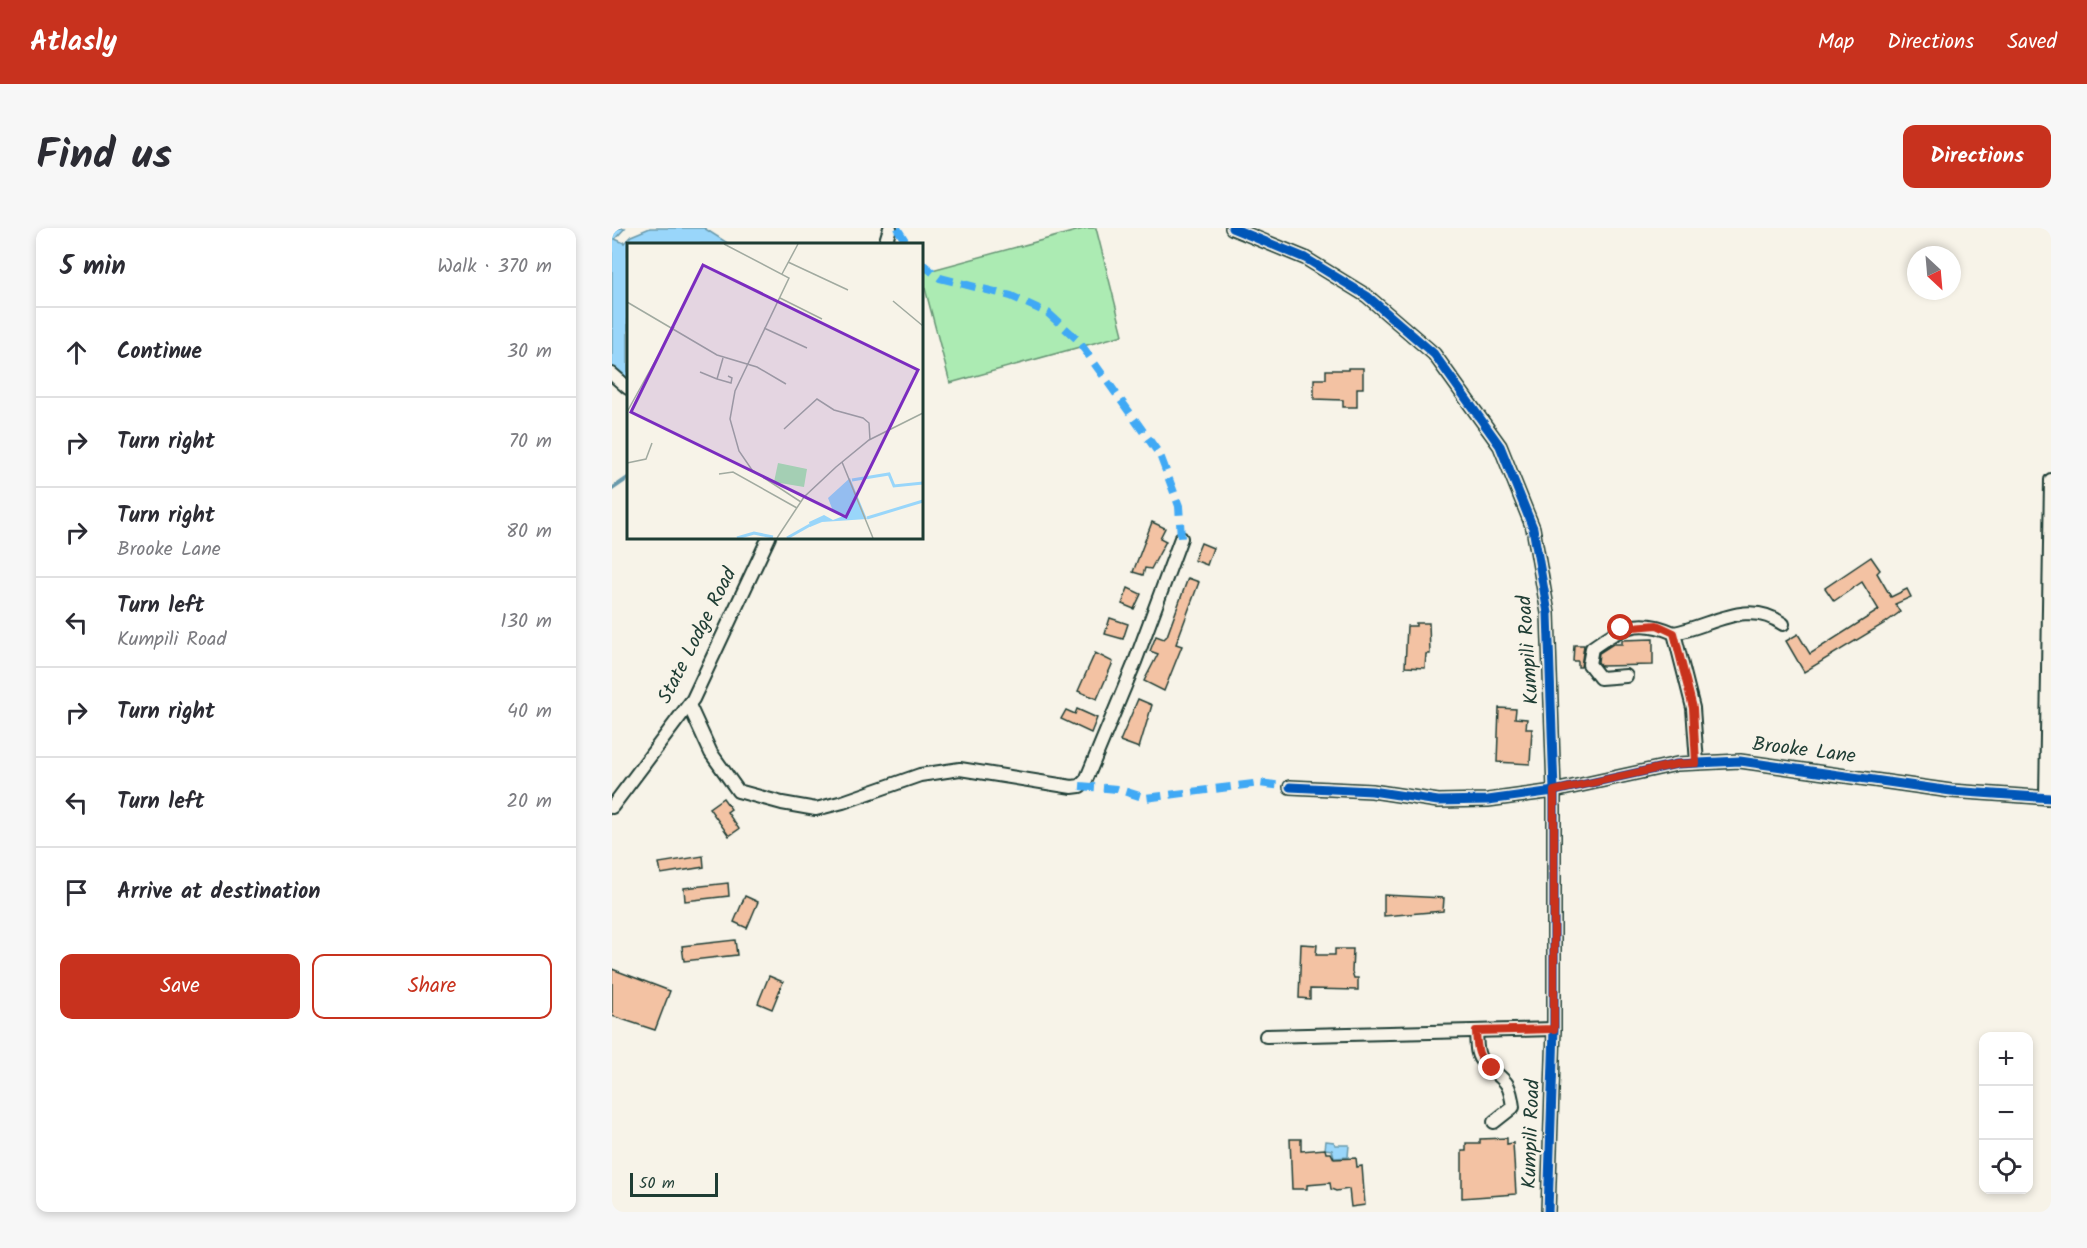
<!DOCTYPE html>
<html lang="en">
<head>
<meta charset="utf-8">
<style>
	body { margin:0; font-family:Kalam,sans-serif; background:#f7f7f7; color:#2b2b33 }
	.controls { position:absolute; right:18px; bottom:18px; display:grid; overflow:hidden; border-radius:12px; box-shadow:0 3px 9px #0003 }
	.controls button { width:54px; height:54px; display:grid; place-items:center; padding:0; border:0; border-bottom:2px solid #e1e1e2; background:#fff; color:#2b2b33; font:30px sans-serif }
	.compass { position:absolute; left:1295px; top:18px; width:54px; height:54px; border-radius:50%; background:#fff; box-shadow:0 3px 9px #0003; rotate:154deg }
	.scale { position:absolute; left:18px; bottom:15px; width:88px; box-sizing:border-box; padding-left:6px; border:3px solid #1f3d34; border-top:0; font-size:16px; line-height:21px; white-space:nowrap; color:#1f3d34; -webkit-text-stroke:4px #f7f3e8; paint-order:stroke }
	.stop { position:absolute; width:18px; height:18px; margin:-14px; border:4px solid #c8321e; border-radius:50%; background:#fff }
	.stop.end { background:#c8321e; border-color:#fff; box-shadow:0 2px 6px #0008 }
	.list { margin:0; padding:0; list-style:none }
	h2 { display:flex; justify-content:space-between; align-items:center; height:78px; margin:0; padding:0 24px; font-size:26px }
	h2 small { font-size:20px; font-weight:400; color:#7c7c81 }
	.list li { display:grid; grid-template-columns:39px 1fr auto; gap:18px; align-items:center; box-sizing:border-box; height:90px; padding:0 24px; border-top:2px solid #e1e1e2 }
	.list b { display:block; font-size:22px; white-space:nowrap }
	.list p { margin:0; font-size:20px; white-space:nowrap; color:#7c7c81 }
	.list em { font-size:20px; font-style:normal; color:#7c7c81 }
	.actions { display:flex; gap:12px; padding:18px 24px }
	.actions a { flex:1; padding:14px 0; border:2px solid #c8321e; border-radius:12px; text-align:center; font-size:21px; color:#c8321e }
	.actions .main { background:#c8321e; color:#fff }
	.icon { flex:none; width:33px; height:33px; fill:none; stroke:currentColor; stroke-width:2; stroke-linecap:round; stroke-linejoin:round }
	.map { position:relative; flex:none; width:1439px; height:984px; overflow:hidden; border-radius:12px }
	header { display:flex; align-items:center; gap:36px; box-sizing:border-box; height:84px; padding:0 30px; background:#c8321e; color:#fff }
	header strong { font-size:28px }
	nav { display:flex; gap:33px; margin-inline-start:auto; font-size:21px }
	.intro { display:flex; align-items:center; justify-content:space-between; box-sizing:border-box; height:144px; padding:0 36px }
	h1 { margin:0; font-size:42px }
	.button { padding:15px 27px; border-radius:12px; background:#c8321e; color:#fff; font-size:21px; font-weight:700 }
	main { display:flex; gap:36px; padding:0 36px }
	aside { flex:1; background:#fff; border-radius:12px; box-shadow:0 3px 9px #0003 }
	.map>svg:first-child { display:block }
</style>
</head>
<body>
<header>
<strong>Atlasly</strong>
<nav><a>Map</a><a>Directions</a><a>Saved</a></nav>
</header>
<div class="intro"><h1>Find us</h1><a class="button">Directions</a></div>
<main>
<aside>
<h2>5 min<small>Walk · 370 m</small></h2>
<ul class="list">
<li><svg class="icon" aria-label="ahead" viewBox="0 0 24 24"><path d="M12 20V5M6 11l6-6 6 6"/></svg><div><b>Continue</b></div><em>30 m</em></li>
<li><svg class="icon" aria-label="right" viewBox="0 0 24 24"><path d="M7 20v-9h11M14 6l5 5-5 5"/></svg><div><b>Turn right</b></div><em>70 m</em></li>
<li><svg class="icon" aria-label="right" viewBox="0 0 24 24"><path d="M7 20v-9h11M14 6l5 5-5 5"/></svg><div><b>Turn right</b><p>Brooke Lane</p></div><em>80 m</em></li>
<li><svg class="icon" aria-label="left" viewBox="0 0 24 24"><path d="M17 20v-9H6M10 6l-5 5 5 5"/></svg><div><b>Turn left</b><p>Kumpili Road</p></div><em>130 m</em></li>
<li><svg class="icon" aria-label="right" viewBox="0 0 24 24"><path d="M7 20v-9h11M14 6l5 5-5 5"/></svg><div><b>Turn right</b></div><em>40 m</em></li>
<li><svg class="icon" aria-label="left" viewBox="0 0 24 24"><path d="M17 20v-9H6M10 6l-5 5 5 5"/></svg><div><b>Turn left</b></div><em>20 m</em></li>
<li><svg class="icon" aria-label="arrive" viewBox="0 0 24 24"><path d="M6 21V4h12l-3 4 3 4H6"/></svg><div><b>Arrive at destination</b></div></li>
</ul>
<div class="actions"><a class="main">Save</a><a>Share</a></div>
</aside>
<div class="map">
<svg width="1439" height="984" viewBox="0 0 1439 984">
	<rect width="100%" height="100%" fill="#f7f3e8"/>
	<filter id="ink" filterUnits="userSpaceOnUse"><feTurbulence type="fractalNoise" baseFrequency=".0167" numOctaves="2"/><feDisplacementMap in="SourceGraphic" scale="12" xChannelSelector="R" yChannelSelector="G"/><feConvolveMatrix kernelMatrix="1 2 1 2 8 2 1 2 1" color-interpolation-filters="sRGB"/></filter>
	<g filter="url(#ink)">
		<!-- green -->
		<polygon fill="#acebb3" stroke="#669474" stroke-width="1.5" points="475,0 484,0 511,107 338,155 309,45"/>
		<!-- water -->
		<g fill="#99d6fa" stroke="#6899ab" stroke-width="1.5">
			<polygon points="0,0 13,0 3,11 12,15 19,8 38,0 92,0 117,16 16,16 16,160 0,146"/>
			<polygon points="714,913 722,914 723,917 737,917 736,929 722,930 720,922 713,921"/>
		</g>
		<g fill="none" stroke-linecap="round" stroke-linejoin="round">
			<!-- stream -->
			<polyline stroke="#6899ab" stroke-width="4" points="0,261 16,250"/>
		</g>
		<!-- building -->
		<g fill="#f3c2a3" stroke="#1f3d34" stroke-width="1.5">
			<polygon points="736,140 751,140 751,160 745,160 745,179 731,179 731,172 702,171 702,151 714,151 714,142 736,142"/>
			<polygon points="540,294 553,300 548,310 554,313 539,341 533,340 531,347 521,344"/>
			<polygon points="589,315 601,320 595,337 582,332"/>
			<polygon points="1259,329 1268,342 1265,345 1279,369 1295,361 1299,369 1283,376 1288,384 1273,395 1192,444 1174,413 1186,406 1198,426 1267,382 1250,354 1222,373 1213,360"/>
			<polygon points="576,350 587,354 564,416 570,418 552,463 532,453 546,426 538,423 544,408 552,411 555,408"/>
			<polygon points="516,360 529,366 522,381 510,376"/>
			<polygon points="498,390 516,396 511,411 493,406"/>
			<polygon points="804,395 817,395 818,426 814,426 813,440 793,439 795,398 804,398"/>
			<polygon points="1041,411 1041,437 989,438 986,434 987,425 1001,416 1010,416 1010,412"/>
			<polygon points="962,417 972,417 969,439 966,439 966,433 961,433"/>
			<polygon points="483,425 501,434 485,471 466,463"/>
			<polygon points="526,471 540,477 527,520 508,513"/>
			<polygon points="887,480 904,481 903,490 915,491 914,501 920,501 918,536 885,534"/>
			<polygon points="465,481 485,490 479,505 449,491 454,482 463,486"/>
			<polygon points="111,570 119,581 115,584 127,601 117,608 97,580"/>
			<polygon points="91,628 92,639 49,646 47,635"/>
			<polygon points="116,655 117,668 73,673 72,660"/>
			<polygon points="772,667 832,670 831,683 772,688"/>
			<polygon points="133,668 146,674 135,700 122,694"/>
			<polygon points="123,712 125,727 72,733 70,718"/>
			<polygon points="689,716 705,717 704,727 723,727 723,721 741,721 740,744 742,750 746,750 746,762 698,761 698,771 687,770"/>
			<polygon points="0,741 58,763 43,802 0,788"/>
			<polygon points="157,748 171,754 160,781 146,775"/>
			<polygon points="895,910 895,916 901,915 904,966 850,970 850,923 854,923 854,915 868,915 868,911"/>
			<polygon points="678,911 689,911 689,923 713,921 714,925 719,925 722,931 744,930 745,939 750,938 753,977 739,979 737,961 724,963 719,961 718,955 695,957 695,961 680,961"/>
		</g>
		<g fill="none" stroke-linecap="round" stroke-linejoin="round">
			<!-- minor casing -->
			<g stroke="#1f3d34" stroke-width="16">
				<g id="minor">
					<polyline points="620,0 693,30 755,68 822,126 888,218 921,300 936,385 942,563 942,801 936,984"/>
					<polyline points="273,16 278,0"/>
					<polyline points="0,146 16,160"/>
					<path d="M 1062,405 C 1100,398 1135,370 1171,396"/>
					<path d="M 1014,448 L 988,450 L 977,436 L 980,420 C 1010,399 1026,389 1062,405 L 1081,480 L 1085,535"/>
					<polyline points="77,477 99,525 126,563 170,575 204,581 231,574 308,547 348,541 460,559 468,558 474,552 523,434 569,310"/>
					<polyline points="678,559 760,563 826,573 876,572 942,563 1065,536 1128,533 1339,563 1439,570"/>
					<polyline points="1434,570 1439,252"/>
					<polyline points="0,579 81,471 157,309"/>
					<path d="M 864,803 C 865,813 863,827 871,834 C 890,853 897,848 901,879 L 882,894"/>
					<polyline points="654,808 942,801"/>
				</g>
			</g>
			<!-- minor -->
			<use href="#minor" stroke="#f7f3e8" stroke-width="12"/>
			<!-- quiet -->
			<g stroke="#3fa9f5" stroke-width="8" stroke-dasharray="15 8" stroke-linecap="butt">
				<polyline points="285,0 295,16"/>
				<polyline points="309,35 328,50 399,68 436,85 465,111 548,227 567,278 569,310"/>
				<polyline points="468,558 505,561 534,570 648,555 678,559"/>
			</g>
			<!-- cycleway casing -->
			<g stroke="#f7f3e8" stroke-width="13">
				<g id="cycleway">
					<polyline points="620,0 693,30 755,68 822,126 888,218 921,300 936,385 942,563 942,801 936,984"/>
					<polyline points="678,559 760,563 826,573 876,572 942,563 1065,536 1128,533 1339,563 1439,570"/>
				</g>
			</g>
			<!-- cycleway -->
			<use href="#cycleway" stroke="#0057b8" stroke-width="9"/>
		</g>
	</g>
	<g fill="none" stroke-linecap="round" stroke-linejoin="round" filter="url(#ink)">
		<!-- route -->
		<path stroke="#c8321e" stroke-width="8" d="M 880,840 C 865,831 865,820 864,803 L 942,801 L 942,563 L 1065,536 L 1084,535 L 1081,480 L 1062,405 L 1045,397 L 1009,400"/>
	</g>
	<g text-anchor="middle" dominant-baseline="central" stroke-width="4.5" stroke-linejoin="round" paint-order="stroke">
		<!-- street labels -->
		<g font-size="20" fill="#1f3d34" stroke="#f7f3e8">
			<text transform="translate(86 408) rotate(-63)">State Lodge Road</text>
			<text transform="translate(917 422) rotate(-94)">Kumpili Road</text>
			<text transform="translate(1192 523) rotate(7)">Brooke Lane</text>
			<text transform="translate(920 906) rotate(-88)">Kumpili Road</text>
		</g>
	</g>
	<!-- overview -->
	<g transform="translate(15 15)">
		<rect width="296" height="296" fill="#f7f3e8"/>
		<path d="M 151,220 L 180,226 L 177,244 L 147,239 Z" fill="#acebb3"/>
		<path d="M 223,235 L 240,276 L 195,279 L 183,284 L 182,279 L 197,272 L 206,277 L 219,272 L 206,268 L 201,255 Z" fill="#99d6fa"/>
		<path fill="none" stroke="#99d6fa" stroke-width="3" d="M 225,237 L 262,231 L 267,243 L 296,240M 240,275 L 296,258M 110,295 L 127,290 L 146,294M 160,295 L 183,282"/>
		<path fill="none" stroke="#a1aaa0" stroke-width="1.5" d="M 97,1 L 162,35 L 108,148 L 103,176 L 112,208 L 125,227 L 174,259M 161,19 L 221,47M 155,31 L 171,1M 153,55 L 195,76M 266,58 L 296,83M 0,59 L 90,112 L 130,124 L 159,141M 137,85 L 180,105M 96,115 L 90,136 L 104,140 L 105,135 L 101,133M 73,129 L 90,136M 0,169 L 47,84M 157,186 L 190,156 L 207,167 L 236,175 L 242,180 L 243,197M 215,219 L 246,295M 0,220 L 19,216 L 25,200M 92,231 L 106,229 L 170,265M 150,295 L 177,254 L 209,224 L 242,197 L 296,170"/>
		<path fill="#7b2cbf" fill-opacity="0.15" stroke="#7b2cbf" stroke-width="3" d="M 76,22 L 291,127 L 219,274 L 4,169 Z"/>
		<rect width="296" height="296" fill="none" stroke="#1f3d34" stroke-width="3"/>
	</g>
</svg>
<div class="controls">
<button>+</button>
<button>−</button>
<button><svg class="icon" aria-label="locate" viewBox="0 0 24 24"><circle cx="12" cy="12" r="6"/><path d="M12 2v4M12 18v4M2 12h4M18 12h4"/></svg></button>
</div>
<svg class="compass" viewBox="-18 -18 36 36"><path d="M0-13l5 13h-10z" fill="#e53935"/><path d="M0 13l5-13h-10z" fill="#7c7c81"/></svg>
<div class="scale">50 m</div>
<div class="stop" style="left:1009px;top:400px"></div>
<div class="stop end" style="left:880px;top:840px"></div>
</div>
</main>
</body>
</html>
